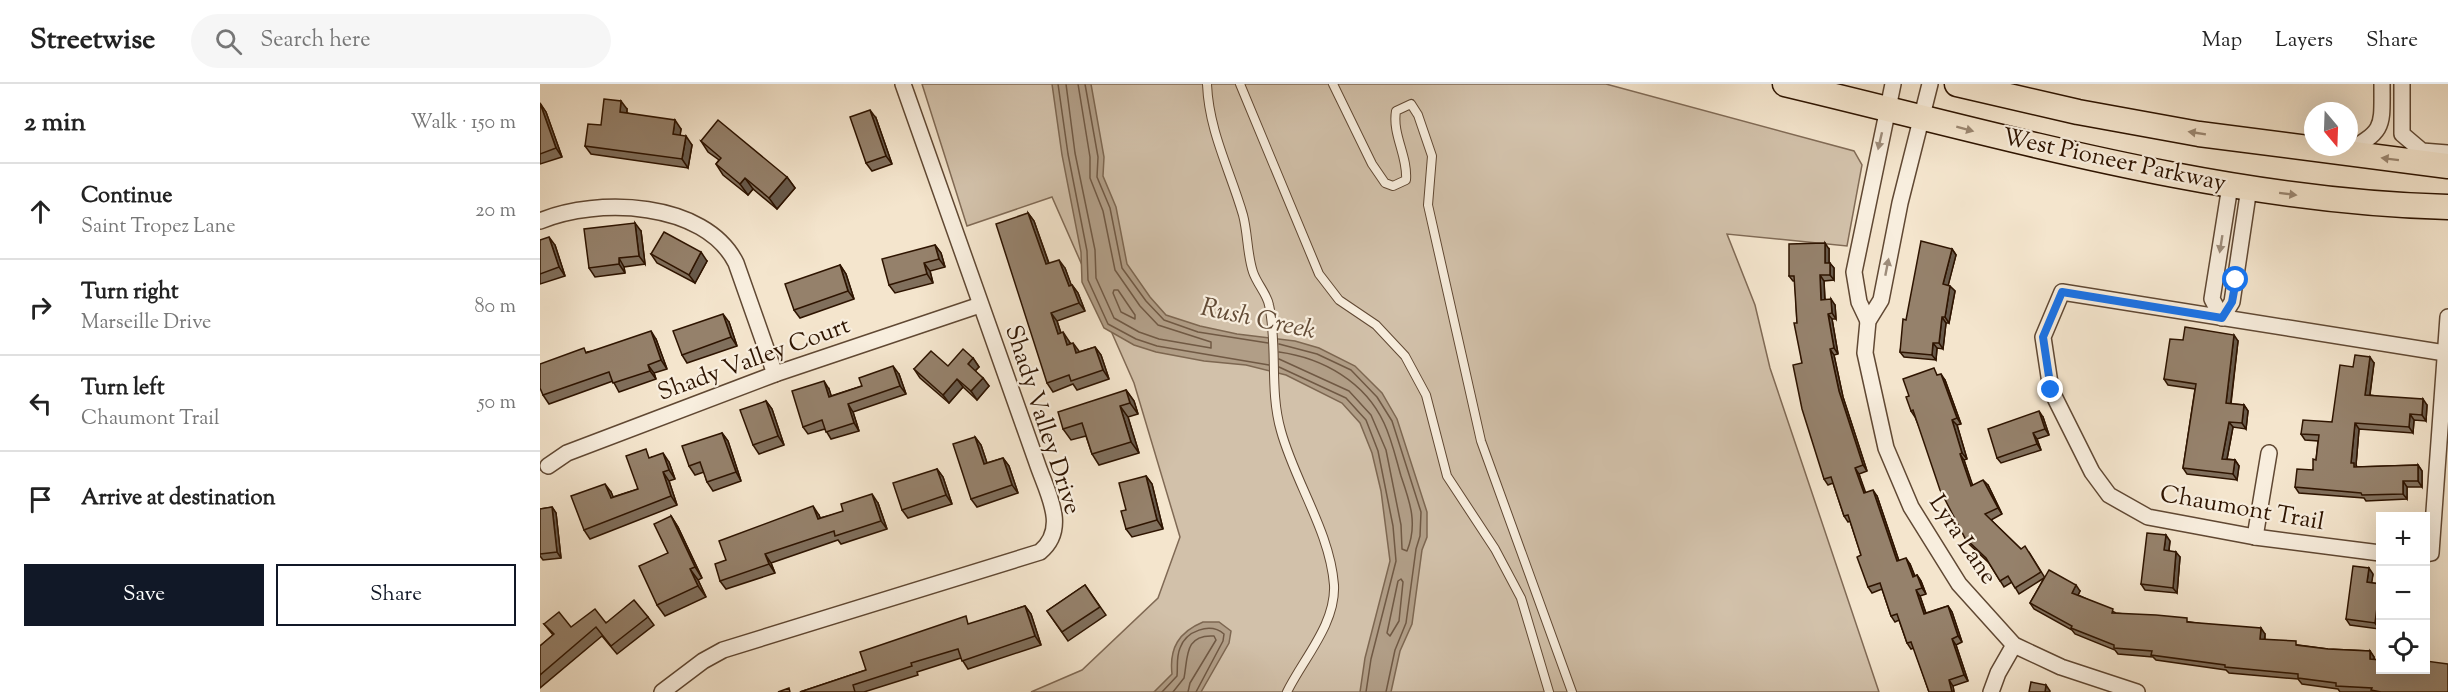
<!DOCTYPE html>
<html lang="en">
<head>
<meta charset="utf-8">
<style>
	body { margin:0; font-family:"Sorts Mill Goudy",serif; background:#f6f6f6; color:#222 }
	.controls { position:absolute; right:18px; bottom:18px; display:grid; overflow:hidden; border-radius:0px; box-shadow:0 6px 24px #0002 }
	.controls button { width:54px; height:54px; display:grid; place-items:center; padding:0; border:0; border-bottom:2px solid #e0e0e0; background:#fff; color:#222; font:30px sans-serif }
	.compass { position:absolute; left:1764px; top:18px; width:54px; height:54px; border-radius:50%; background:#fff; box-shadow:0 6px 24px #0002; rotate:161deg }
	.stop { position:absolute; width:18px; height:18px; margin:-14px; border:4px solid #1a73e8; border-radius:50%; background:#fff }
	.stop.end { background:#1a73e8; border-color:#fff; box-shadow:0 2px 6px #0008 }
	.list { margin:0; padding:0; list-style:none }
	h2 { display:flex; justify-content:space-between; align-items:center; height:78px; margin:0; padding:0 24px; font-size:26px }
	h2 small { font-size:20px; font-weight:400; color:#767676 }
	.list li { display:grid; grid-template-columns:39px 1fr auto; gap:18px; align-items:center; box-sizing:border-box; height:96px; padding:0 24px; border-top:2px solid #e0e0e0 }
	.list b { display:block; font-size:22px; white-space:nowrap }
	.list p { margin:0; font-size:20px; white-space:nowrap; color:#767676 }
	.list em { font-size:20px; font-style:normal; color:#767676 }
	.actions { display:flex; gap:12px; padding:18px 24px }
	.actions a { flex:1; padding:14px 0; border:2px solid #111827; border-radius:0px; text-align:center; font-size:21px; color:#111827 }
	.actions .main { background:#111827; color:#fff }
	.icon { flex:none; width:33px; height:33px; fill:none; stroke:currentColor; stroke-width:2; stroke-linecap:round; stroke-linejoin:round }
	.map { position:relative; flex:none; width:1908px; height:608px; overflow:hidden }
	header { display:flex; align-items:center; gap:36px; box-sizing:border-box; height:84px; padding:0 30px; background:#fff; border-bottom:2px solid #e0e0e0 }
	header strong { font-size:28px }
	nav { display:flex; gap:33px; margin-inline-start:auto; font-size:21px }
	.search { width:420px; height:54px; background:#f6f6f6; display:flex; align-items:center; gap:15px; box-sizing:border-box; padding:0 21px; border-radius:33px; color:#767676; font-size:22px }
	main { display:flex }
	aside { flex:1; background:#fff }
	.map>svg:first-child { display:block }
</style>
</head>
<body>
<header>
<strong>Streetwise</strong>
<div class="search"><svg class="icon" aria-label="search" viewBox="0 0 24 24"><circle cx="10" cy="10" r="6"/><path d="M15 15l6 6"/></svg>Search here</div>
<nav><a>Map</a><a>Layers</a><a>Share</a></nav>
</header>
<main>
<aside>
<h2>2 min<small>Walk · 150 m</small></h2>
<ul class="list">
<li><svg class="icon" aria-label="ahead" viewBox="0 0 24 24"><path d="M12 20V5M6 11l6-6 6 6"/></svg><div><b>Continue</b><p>Saint Tropez Lane</p></div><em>20 m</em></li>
<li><svg class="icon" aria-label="right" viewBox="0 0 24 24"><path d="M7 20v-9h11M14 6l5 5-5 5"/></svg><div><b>Turn right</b><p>Marseille Drive</p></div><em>80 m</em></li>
<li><svg class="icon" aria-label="left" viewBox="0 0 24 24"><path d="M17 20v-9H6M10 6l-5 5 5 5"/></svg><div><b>Turn left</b><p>Chaumont Trail</p></div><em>50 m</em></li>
<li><svg class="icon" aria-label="arrive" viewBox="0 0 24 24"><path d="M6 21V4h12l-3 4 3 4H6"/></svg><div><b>Arrive at destination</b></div></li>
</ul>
<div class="actions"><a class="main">Save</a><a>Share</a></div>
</aside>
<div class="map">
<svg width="1908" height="608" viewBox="0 0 1908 608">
	<rect width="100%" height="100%" fill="#f4e5cd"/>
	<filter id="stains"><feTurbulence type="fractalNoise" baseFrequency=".00333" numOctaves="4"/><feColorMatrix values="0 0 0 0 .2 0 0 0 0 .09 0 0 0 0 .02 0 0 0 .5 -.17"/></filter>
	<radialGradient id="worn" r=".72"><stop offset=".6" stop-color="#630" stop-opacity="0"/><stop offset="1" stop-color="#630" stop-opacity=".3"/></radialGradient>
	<!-- green -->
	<polygon fill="#d2c1aa" stroke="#806a55" stroke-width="1.5" points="382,0 1066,0 1314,67 1322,81 1307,162 1187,150 1215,221 1230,284 1339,608 491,608 542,586 618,514 640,453 594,299 512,113 427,142"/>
	<!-- water -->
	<g fill="#b19e87" stroke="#7d6751" stroke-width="1.5">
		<polygon points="512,0 551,0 564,73 563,92 576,123 587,180 610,213 626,231 660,242 697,250 755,257 779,264 815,282 842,309 857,335 887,428 887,453 882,466 872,540 860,567 851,608 820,608 825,574 850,477 841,407 832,369 820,339 802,319 746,291 706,281 664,277 616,268 594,261 564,244 542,198 541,168 522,71"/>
		<path d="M 663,538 L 679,538 L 691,547 L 689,559 L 661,608 L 614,608 L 632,590 C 629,564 639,548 663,538 Z"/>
	</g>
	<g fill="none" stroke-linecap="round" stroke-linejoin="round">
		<!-- shore -->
		<g stroke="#705944" stroke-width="1.5">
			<polyline points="518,0 528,70 547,167 548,196 568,240 596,255 617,262 729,281"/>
			<polyline points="526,0 535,69 555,166 556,194 574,234 599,248 619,255 671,264 671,258 618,241 600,222 575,186 563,127 550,94 550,73 538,0"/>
			<polyline points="545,0 558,73 557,93 570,124 582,184 606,217 624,236 658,248 728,259"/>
			<polygon points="574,206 578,206 595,231 595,235 581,228 573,209"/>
			<polyline points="739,260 777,270 811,286 837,313 852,337 881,428 880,452 876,465 866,539 855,566 846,608"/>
			<path d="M 739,268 C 783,274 825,298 844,339 C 852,356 856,375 861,392 C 870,418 878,440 867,467 L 862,465 L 861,441 L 846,366 L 831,331 L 809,307 L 739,275"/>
			<polyline points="739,283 806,314 826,336 838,367 853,442 856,477 831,575 826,608"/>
			<polygon points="861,495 863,498 859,537 850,552 847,549 858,497"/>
			<path d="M 622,608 L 637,592 C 638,582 636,574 640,564 C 646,547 670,538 684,550 L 683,557 L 656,608"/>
			<path d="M 633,608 L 644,594 C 648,574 644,550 674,552 L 676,556 L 650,599 L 648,608"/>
		</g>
		<!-- service casing -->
		<g stroke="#604833" stroke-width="10">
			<g id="service">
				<path d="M 667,0 C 669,48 690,86 703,131 C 708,150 707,170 713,188 C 717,200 727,210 729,221 C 738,262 729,306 741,347 C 755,398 790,448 794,501 C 796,540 763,575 747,608"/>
				<polyline points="700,0 779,190 799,216 836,241 865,272 886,311 907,392 955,465 981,514 1009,608"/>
				<path d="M 793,0 L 832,80 L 845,99 L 853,102 L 866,96 C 868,72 852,51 856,27 L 871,20 L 878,31 L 892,72 L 888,121 L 941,357 L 1032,608"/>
			</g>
		</g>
		<!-- minor casing -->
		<g stroke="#604833" stroke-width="18">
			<g id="minor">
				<polyline points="1390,0 1360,119 1341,216 1328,237 1325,269 1346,364 1371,423 1419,500 1474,561 1521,583 1597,608"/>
				<polyline points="1862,0 1862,50 1882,67 1908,69"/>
				<path d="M 1806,69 C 1845,45 1842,45 1842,0"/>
				<polyline points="1690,102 1672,215 1682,234 1692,218 1709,104"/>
				<path d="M 0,137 C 57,113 165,117 196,179 L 235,290"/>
				<polyline points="1328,237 1319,218 1314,188 1353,0"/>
				<polyline points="8,382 27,369 235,290 440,221"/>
				<polyline points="1715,453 1729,369"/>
				<polyline points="1840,469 1715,453 1608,433 1569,411 1552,388 1511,306 1503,253 1522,208 1905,269"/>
				<polyline points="1886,470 1891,469 1908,233"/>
				<path d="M 122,608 L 163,577 L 183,566 L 500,468 C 529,444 507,409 497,379 L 363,0"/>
				<polyline points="1451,608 1458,589 1474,561"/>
			</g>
		</g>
		<!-- primary casing -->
		<g stroke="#2e1400" stroke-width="27">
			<g id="primary">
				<path d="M 1245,0 C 1464,52 1682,117 1908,123"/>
				<polyline points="1417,0 1538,28 1659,50 1908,82"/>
			</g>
		</g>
		<!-- service -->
		<use href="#service" stroke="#f8eede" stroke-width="8"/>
		<!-- minor -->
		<use href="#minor" stroke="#f8eede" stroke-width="15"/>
		<!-- primary -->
		<use href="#primary" stroke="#f4e5cd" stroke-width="24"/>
	</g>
	<!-- wall -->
	<g fill="#806f5c" stroke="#2e1400" stroke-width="1.5">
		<polygon points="0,20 6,28 22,73 0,80"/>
		<polygon points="87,25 87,29 141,45 140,51 152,61 148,84 51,70 45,62 61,41"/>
		<polygon points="336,34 352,80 332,87 326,79"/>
		<polygon points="161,57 247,93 255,104 237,125 213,105 208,111 183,91 176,80 179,76 168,68"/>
		<polygon points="488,129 494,137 509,179 525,184 531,201 532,201 538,209 545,227 517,237 521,249 539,268 555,263 561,271 569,295 537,306 533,300 513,308 507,299"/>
		<polygon points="101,147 105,180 84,183 85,189 55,193 49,184"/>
		<polygon points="0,156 15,161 25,192 0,200"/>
		<polygon points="395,161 401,169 405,183 390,187 393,199 355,209 349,201"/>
		<polygon points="1289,165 1289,179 1294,184 1294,196 1284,197 1285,215 1295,221 1296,235 1292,235 1298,270 1294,271 1303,313 1327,387 1319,390 1325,409 1337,412 1359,477 1370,480 1375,492 1377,491 1381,497 1386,510 1380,512 1386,529 1408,522 1412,528 1422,558 1416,561 1428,597 1413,602 1414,608 1389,608 1374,564 1371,565 1367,559 1359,536 1355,538 1351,532 1342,505 1332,509 1328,503 1321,471 1310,437 1308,438 1304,432 1293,399 1288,401 1284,395 1262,279 1257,239 1255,197 1253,197 1249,192"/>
		<polygon points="1412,165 1416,171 1408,201 1415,207 1409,239 1406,239 1403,265 1397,264 1396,276 1364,273 1360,268 1366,236"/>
		<polygon points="111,170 167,177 155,199 117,179"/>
		<polygon points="300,181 306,190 314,215 260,234 254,226"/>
		<polygon points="189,238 197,262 147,279 142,271"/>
		<polygon points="116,255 127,285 114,289 116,295 79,308 73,297 9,320 3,311 47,268"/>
		<polygon points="1643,256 1698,257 1691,320 1704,321 1708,327 1706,345 1693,343 1687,375 1695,376 1699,382 1697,396 1647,390 1643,384 1655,305 1628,301 1624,295"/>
		<polygon points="433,274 439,283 435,287 443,294 449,302 437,316 423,303 409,319 380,294 374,285 408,282"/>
		<polygon points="1834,279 1830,311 1887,321 1886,337 1874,336 1873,349 1819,345 1816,381 1817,383 1878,381 1882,387 1882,403 1867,403 1867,415 1826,417 1824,414 1759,409 1755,403 1773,386 1776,376 1778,357 1765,356 1761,350 1792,338 1813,283"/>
		<polygon points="359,290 366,310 313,328 319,347 291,355 285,345 268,350 263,343 289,305 291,312"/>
		<polygon points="1399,291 1405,296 1421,340 1417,341 1427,375 1424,376 1432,401 1448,401 1462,430 1451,436 1481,465 1489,468 1505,494 1540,507 1538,511 1576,529 1650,538 1725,550 1725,556 1758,561 1788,565 1830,567 1834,573 1834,575 1908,608 1800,608 1798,605 1762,600 1758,595 1689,589 1686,586 1616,576 1613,573 1578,570 1575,566 1535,550 1532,546 1494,525 1490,519 1504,494 1479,510 1472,498 1464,503 1449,479 1429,460 1425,454 1375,333 1371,327 1369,312"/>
		<polygon points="586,306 594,317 598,330 588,333 599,369 559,381 552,370 546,352 531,356 523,345"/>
		<polygon points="226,317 232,325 244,361 219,370 213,361"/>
		<polygon points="1503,333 1509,351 1497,355 1501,366 1461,379 1457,374"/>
		<polygon points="182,349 188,357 201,397 173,407 167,398 164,388 155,391 149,382"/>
		<polygon points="435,353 441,361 447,379 463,374 469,382 478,409 437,423 431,415"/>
		<polygon points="112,373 129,378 135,395 129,397 137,421 50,455 44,446 71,408 73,413 98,405"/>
		<polygon points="397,385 403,393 412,420 368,434 362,426"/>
		<polygon points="606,392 612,400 623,445 592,453 586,445 586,426"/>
		<polygon points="338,419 347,445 301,460 298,456 231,479 235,489 186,505 180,497 186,476 279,431 280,434"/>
		<polygon points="12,423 16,429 21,474 3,476 0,472 0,425"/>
		<polygon points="131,432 138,443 162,494 158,496 166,513 125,532 117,521 128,469"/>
		<polygon points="1630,457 1629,467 1640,473 1637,509 1605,506 1601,500"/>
		<polygon points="1833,490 1831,499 1840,500 1840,535 1839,545 1810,541 1806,535"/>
		<polygon points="545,501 566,531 528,557 507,527"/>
		<polygon points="485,522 491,530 501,561 428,585 421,574 377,588 378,591 324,608 260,608 326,586 431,540"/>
		<polygon points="108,533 114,541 77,570 62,552 0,604 0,562 13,551 4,540 31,543"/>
	</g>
	<!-- shaded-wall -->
	<g fill="#685a4b" stroke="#2e1400" stroke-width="1.5">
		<polygon points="81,17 87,25 86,36 80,28"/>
		<polygon points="0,19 6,28 22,73 16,64"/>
		<polygon points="330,26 336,34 352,80 346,72"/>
		<polygon points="135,36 141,45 139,59 133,50"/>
		<polygon points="146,52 152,61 148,84 142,75"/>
		<polygon points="247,93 255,104 237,125 229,114"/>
		<polygon points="205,94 213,105 208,111 200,100"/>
		<polygon points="488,129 494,137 512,189 506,180"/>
		<polygon points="95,139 101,147 105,180 99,172"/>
		<polygon points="9,153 15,161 25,192 19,183"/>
		<polygon points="1285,159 1289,165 1289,184 1285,179"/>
		<polygon points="395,161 401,169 405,183 399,175"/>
		<polygon points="1412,165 1416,171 1407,206 1403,200"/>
		<polygon points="161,168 167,177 155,199 149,191"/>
		<polygon points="79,174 84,183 85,189 79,180"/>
		<polygon points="519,176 525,184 535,211 529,202"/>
		<polygon points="384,179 390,187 393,199 387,190"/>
		<polygon points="1290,179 1294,184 1294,196 1290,191"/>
		<polygon points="300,181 306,190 314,215 308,207"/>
		<polygon points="1280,191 1284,197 1285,221 1281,216"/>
		<polygon points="532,201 538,209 545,227 539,219"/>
		<polygon points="1410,202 1415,207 1409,239 1405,233"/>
		<polygon points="1291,215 1295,221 1296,235 1292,229"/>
		<polygon points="511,229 517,237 524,259 518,250"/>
		<polygon points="183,230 189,238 197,262 191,253"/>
		<polygon points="1288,230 1292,235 1298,270 1294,264"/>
		<polygon points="1402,233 1406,239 1403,265 1399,259"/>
		<polygon points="111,247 116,255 127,285 121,276"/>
		<polygon points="523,248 529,257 533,269 527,261"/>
		<polygon points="1694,251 1698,257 1690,325 1686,319"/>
		<polygon points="533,259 539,267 542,278 536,269"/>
		<polygon points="1393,259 1397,264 1396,276 1392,271"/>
		<polygon points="555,263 561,271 569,295 563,286"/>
		<polygon points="1290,265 1294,271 1303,313 1327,387 1323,381 1299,307"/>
		<polygon points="1830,273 1834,279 1829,316 1825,311"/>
		<polygon points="433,274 439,283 434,288 428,280"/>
		<polygon points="108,281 114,289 116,295 110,287"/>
		<polygon points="353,282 359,290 366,310 360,302"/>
		<polygon points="1401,290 1405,296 1421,340 1417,334"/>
		<polygon points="443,294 449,302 437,316 431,307"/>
		<polygon points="417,295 423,303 409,319 403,311"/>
		<polygon points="284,297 289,305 294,320 289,313"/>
		<polygon points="586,306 594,317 598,330 590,319"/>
		<polygon points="1883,315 1887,321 1886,337 1882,331"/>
		<polygon points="226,317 232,325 244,361 238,352"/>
		<polygon points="308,320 313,328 319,347 314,339"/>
		<polygon points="1704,321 1708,327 1706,345 1702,339"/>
		<polygon points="580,322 588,333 599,369 591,358"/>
		<polygon points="1499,327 1503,333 1509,351 1505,345"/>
		<polygon points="1870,330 1874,336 1873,349 1869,343"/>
		<polygon points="1412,336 1417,341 1427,375 1422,369"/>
		<polygon points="1689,338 1693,343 1686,380 1682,375"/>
		<polygon points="1815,339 1819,345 1816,381 1818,385 1818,389 1811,379"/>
		<polygon points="182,349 188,357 201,397 196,388"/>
		<polygon points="1493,349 1497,355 1501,366 1497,360"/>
		<polygon points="435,353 441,361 450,388 444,380"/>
		<polygon points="123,369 129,378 135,395 129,386"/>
		<polygon points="1420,370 1424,376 1435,408 1431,402"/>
		<polygon points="463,374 469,382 478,409 472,401"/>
		<polygon points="1695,376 1699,382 1697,396 1693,390"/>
		<polygon points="1878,381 1882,387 1882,403 1878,397"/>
		<polygon points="1315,384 1319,390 1328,415 1324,409"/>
		<polygon points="397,385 403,393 412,420 406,411"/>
		<polygon points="123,388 129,397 137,421 131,412"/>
		<polygon points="606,392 612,400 623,445 617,436"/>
		<polygon points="1443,396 1448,401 1462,430 1458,424"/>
		<polygon points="1863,397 1867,403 1867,415 1863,410"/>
		<polygon points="65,400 71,408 77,422 71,414"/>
		<polygon points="1333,406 1337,412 1361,483 1357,477"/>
		<polygon points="332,410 338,419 347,445 341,437"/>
		<polygon points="273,422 279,431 284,443 278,435"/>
		<polygon points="12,423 16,429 21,474 17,468"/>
		<polygon points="131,432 138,443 162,494 155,483"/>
		<polygon points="1626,451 1630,457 1628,472 1624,466"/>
		<polygon points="1636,468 1640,473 1637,509 1633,504"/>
		<polygon points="225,470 231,479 235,489 229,480"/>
		<polygon points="1366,474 1370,480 1377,499 1373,493"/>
		<polygon points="1829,484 1833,490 1831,504 1827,498"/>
		<polygon points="150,485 158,496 166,513 158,502"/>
		<polygon points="1377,491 1381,497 1386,510 1382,504"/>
		<polygon points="1536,501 1540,507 1536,515 1532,509"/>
		<polygon points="1840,501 1840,535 1839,545 1835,539"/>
		<polygon points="1376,506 1380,512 1388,536 1384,530"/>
		<polygon points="485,522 491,530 501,561 495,552"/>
		<polygon points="1408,522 1412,528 1422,558 1418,552"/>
		<polygon points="1721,544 1725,550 1724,561 1720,555"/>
		<polygon points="1412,555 1416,561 1428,597 1424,591"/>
		<polygon points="1830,567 1834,573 1834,580 1830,575"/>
		<polygon points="1409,596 1413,602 1414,608 1412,608"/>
		<polygon points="1506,601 1510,607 1510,608 1505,608"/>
	</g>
	<!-- building -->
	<g fill="#95816b" stroke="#2e1400" stroke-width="1.5">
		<polygon points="64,15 81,17 80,28 135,36 133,50 146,52 142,75 45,62 48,40 61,41"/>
		<polygon points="0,19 16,64 0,70"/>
		<polygon points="330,26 346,72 326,79 310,33"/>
		<polygon points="178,36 247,93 229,114 205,94 200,100 176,80 181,74 161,57"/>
		<polygon points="488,129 506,180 519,176 529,202 532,201 539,219 511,229 518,250 523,248 527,261 533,259 536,269 555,263 563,286 531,297 529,291 507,299 456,140"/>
		<polygon points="95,139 99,172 79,174 79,180 49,184 44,145"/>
		<polygon points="124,148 161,168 149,191 111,170"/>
		<polygon points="9,153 19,183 0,190 0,156"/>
		<polygon points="1381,157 1412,165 1403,200 1410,202 1405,233 1402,233 1399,259 1393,259 1392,271 1360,268 1363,235 1366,236"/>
		<polygon points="1285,159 1285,179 1290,179 1290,191 1280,191 1281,216 1291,215 1292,229 1288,230 1294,264 1290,265 1299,307 1323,381 1315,384 1324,409 1333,406 1357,477 1366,474 1373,493 1377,491 1382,504 1376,506 1384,530 1408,522 1418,552 1412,555 1424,591 1409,596 1412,608 1389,608 1371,558 1367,559 1357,530 1351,532 1340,499 1328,503 1317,473 1321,471 1308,431 1304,432 1291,393 1284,395 1262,325 1253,281 1262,279 1254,239 1257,239 1254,192 1249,192 1249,160"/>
		<polygon points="395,161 399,175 384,179 387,190 349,201 342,175"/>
		<polygon points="300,181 308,207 254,226 245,200"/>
		<polygon points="183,230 191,253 142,271 133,247"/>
		<polygon points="1645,243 1694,251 1686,319 1704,321 1702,339 1689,338 1682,375 1695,376 1693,390 1643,384 1656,300 1624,295 1630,255 1643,256"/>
		<polygon points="111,247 121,276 108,281 110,287 73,299 69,288 3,311 0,304 0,280 44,264 46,269"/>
		<polygon points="423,265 433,274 428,280 443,294 431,307 417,295 403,311 374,285 391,267 408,282"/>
		<polygon points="1815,271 1830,273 1825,311 1883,315 1882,331 1870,330 1869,343 1815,339 1811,379 1814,379 1814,383 1878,381 1878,397 1863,397 1863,410 1822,411 1821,409 1755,403 1757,385 1773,386 1773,375 1776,376 1779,351 1761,350 1763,336 1792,338 1800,281 1813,283"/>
		<polygon points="353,282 360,302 308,320 314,339 286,348 282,336 263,343 252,307 284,297 289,313 322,302 319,294"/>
		<polygon points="1394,284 1397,291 1401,290 1417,334 1412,336 1422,369 1420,370 1431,402 1443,396 1458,424 1445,430 1481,465 1485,462 1501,488 1475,504 1468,492 1460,497 1446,474 1425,454 1400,406 1373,326 1371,327 1366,313 1369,312 1363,295"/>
		<polygon points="586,306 590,319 580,322 591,358 552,370 542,339 523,345 518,328"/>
		<polygon points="226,317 238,352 213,361 200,326"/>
		<polygon points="1499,327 1505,345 1493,349 1497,360 1457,374 1448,345"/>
		<polygon points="182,349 196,388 167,398 160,378 149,382 142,362"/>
		<polygon points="435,353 444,380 463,374 472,401 431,415 413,360"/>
		<polygon points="106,365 109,374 123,369 129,386 123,388 131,412 44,446 31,412 65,400 71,414 98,405 86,372"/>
		<polygon points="397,385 406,411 362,426 353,399"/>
		<polygon points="606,392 617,436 586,445 581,427 586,426 579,399"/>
		<polygon points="332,410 341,437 295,452 294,447 225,470 229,480 180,497 175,480 186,476 179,457 273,422 278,435 303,427 301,420"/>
		<polygon points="12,423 17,468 0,470 0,425"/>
		<polygon points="131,432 155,483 150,485 158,502 117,521 99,482 128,469 114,440"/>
		<polygon points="1607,449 1626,451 1624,466 1636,468 1633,504 1601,500"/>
		<polygon points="1813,482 1829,484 1827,498 1840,500 1835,539 1806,535"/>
		<polygon points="1509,486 1536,501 1532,509 1573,525 1572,529 1616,531 1647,534 1647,538 1721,544 1720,555 1756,557 1756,561 1788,565 1830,567 1830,575 1840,576 1840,585 1886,585 1886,577 1908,580 1908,608 1841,608 1831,606 1832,604 1796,602 1796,599 1758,594 1758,590 1685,583 1685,581 1611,571 1612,567 1574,564 1574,561 1531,544 1532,542 1490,519"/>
		<polygon points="545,501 560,523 522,548 507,527"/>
		<polygon points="94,516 108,533 71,562 56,543 0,591 0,562 14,550 4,540 19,528 31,543 55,525 66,539"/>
		<polygon points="485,522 495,552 422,577 418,565 371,579 372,582 313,601 315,608 260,608 326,586 320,568 426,532 428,540"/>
		<polygon points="1491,598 1506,601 1505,608 1489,608"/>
		<polygon points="249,604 250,608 238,608"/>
	</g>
	<!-- one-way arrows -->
	<defs><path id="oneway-solid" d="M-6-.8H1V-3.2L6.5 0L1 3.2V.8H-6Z" transform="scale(1.5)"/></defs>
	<g fill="#9b8771">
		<use href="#oneway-solid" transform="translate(1425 45) rotate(15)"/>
		<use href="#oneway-solid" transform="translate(1657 49) rotate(-171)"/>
		<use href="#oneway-solid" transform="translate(1850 75) rotate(-173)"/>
		<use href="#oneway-solid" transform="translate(1748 110) rotate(7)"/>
	</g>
	<g fill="#9d8c7a">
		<use href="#oneway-solid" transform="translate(1340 57) rotate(103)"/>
		<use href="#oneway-solid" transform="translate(1681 160) rotate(99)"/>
		<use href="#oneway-solid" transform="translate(1347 183) rotate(-79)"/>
	</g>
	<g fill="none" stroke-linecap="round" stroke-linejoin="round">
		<!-- route -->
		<polyline stroke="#1a73e8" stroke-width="8" points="1511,306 1503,253 1522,208 1682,234 1692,218 1696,196"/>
	</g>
	<g text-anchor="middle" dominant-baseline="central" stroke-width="4.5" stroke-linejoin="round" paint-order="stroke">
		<!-- street labels -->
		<g font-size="24" fill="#2e1400" stroke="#f8eede">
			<text transform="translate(1574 77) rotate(12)">West Pioneer Parkway</text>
			<text transform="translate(214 276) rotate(-20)">Shady Valley Court</text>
			<text transform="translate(502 336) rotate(72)">Shady Valley Drive</text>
			<text transform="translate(1702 425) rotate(10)">Chaumont Trail</text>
			<text transform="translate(1422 456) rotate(56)">Lyra Lane</text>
		</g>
		<!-- water labels -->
		<g font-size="26" font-style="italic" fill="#624b36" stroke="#f8eede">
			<text transform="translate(718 236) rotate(12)">Rush Creek</text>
		</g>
	</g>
	<rect width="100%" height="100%" filter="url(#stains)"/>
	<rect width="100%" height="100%" fill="url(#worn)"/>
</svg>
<div class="controls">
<button>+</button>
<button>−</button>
<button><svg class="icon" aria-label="locate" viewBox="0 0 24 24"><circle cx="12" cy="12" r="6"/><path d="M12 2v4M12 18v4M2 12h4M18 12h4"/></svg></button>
</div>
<svg class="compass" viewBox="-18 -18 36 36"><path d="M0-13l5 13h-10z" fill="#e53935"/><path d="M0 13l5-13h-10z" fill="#767676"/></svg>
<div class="stop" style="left:1696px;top:196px"></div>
<div class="stop end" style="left:1511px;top:306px"></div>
</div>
</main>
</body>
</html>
